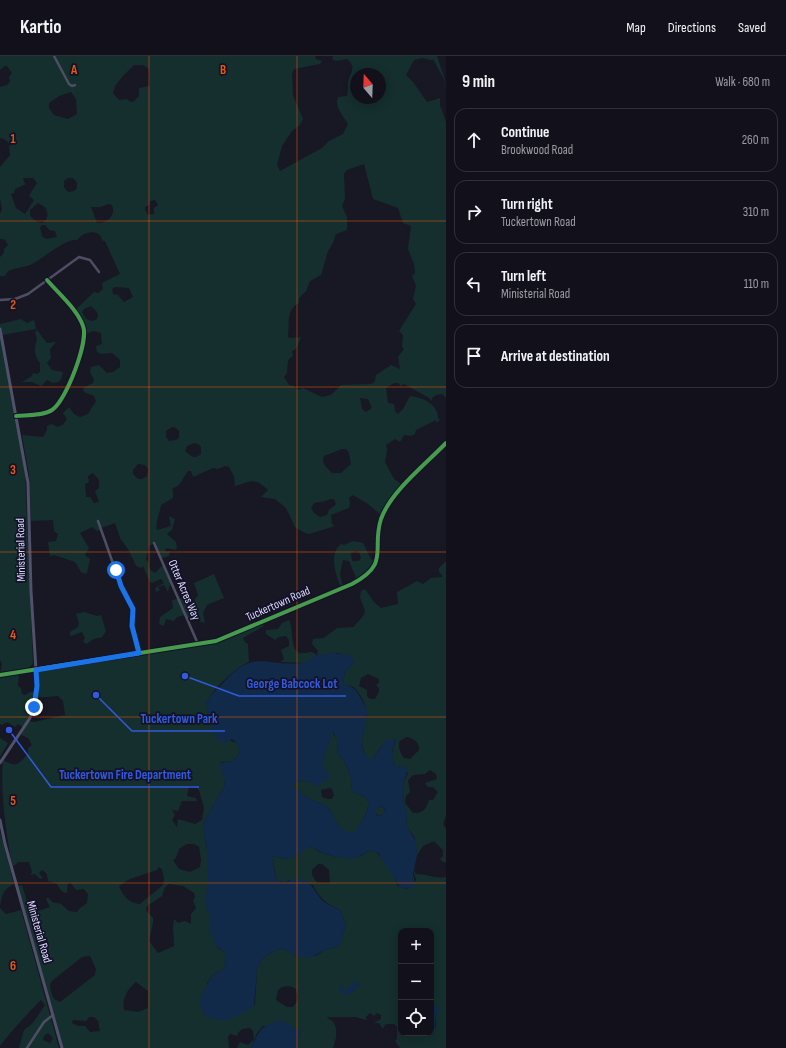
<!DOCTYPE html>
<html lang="en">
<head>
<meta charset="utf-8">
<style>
	body { margin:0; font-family:"Sofia Sans Condensed",sans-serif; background:#1b1a24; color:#f1f3f6 }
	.controls { position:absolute; right:12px; bottom:12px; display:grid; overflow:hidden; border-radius:8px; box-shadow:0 2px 10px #0003 }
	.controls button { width:36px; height:36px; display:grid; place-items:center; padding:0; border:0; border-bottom:1px solid #31313a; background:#12111b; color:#f1f3f6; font:20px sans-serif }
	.compass { position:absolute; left:350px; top:12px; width:36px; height:36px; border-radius:50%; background:#12111b; box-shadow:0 2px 10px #0003; rotate:341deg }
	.stop { position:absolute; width:12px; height:12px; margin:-9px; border:3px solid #1a73e8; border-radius:50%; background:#fff }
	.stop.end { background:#1a73e8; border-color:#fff; box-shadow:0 1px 4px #0008 }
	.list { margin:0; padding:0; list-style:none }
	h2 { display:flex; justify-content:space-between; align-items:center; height:52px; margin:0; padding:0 16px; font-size:17px }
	h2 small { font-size:13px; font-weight:400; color:#9c9da3 }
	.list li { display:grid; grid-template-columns:26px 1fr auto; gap:12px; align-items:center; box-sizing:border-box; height:64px; margin:0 8px 8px; padding:0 8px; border:1px solid #31313a; border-radius:12px }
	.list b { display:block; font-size:15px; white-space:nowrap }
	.list p { margin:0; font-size:13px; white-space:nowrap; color:#9c9da3 }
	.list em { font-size:13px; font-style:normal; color:#9c9da3 }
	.icon { flex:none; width:22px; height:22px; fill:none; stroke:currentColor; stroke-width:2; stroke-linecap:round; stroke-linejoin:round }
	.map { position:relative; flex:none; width:446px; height:992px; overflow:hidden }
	header { display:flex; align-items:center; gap:24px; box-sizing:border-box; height:56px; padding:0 20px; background:#12111b; border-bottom:1px solid #31313a }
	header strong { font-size:19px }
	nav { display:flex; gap:22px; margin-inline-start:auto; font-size:14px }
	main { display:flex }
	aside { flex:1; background:#12111b }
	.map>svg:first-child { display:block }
</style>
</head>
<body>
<header>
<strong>Kartio</strong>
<nav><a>Map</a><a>Directions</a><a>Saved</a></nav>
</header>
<main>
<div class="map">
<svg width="446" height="992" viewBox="0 0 446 992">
	<rect width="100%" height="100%" fill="#181724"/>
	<!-- green -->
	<g fill="#152f2e" fill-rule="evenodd">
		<path d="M 0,0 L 315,0 L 316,3 L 322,5 L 320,8 L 294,13 L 292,18 L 293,39 L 303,63 L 300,69 L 292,75 L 282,90 L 277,109 L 280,115 L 322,92 L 329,85 L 343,78 L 348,68 C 343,60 334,50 338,41 L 347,40 C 348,35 348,31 348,27 C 349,18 358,12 347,3 L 336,5 L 332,3 L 333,0 L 437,0 L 446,27 L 433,3 L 431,4 L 422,2 L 414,4 L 406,19 L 413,26 L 427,46 L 440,42 L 440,49 L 446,66 L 446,342 L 442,338 L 436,339 L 432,342 L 432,345 L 429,342 L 404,328 L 401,330 L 398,327 L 394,327 L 386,332 L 388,347 L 394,348 L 395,355 L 398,358 L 403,353 L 410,340 C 422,341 438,348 438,362 L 440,364 L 436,367 L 436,364 L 416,374 L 415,378 L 411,380 L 404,379 L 400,386 L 395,383 L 386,389 L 387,394 L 385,406 L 394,423 L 404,430 L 393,442 L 382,460 L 368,448 L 353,439 L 349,442 L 350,447 L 349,452 L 331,459 L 332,468 L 335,470 L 309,478 L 303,476 L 295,471 L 286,452 L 275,443 L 261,441 L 268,434 C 254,421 252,425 235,430 L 234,420 L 229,411 L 225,410 L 218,413 L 213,412 L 193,421 L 191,415 L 188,415 L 179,429 L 172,433 L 173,435 L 173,442 L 161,449 C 160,458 155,465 157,474 L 171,470 L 169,460 L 175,463 L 172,474 L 167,478 L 176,486 L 177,492 L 175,494 L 166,492 L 165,496 L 170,495 L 169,500 L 161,502 L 154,487 L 149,490 L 146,504 L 148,505 L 150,514 L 155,517 L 163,509 L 171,526 L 168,536 L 164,529 L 158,531 L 160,534 L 156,536 L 155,532 L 164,527 L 161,523 L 152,527 L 150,526 L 143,510 L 141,512 L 136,510 L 128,493 L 120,482 L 115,467 L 101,472 L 101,474 L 97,475 L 92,471 L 80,477 L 89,492 L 85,499 L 90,503 L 87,517 L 85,518 L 81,516 L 75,506 L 54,499 L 50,500 L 48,486 L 56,485 L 58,478 L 54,475 L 53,464 L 31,465 L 29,419 L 22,379 L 43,381 L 47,374 L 47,370 L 52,368 L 57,371 L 63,369 L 67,363 L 63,357 L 69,351 L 74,358 L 80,361 L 88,358 L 96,345 L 94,340 L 84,336 L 83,332 L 93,327 L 94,324 L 90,316 L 91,311 L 99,309 L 107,317 L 113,316 L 120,311 L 120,304 L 112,297 L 101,298 L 97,296 L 96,290 L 102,288 L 101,277 L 94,275 L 84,278 L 83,269 L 74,255 L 94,236 L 98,237 L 103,233 L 102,227 L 120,218 L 105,185 L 103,185 L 99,178 C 90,174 83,177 77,184 C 67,182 42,203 32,208 C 24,213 9,210 5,220 L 0,220 L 0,201 L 4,197 L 4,193 L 8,189 L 4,183 L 0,183 L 0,158 L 2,153 L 0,143 L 0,111 L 10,99 L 9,90 L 11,89 L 4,83 L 0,82 L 0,31 L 7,29 L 10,26 L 9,21 L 12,17 L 7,10 L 5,10 L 0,14 ZM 134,9 L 143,9 L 149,13 L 150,30 L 139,32 L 139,40 L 133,46 L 129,45 L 127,43 L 119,44 L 113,37 L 115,30 L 122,21 ZM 356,18 L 380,18 L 380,42 L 356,42 ZM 71,36 L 76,43 L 77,58 L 68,63 L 54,59 L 49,52 L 49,47 L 59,40 ZM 364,108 L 373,143 L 398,152 L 403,167 L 411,170 L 408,193 L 414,208 L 415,217 L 412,220 L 416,230 L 413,243 L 416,248 L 399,275 L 403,279 L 402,291 L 404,293 L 398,301 L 400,313 L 391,309 L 376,319 L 375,325 L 372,328 L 341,329 L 331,339 L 322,341 L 303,332 L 297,334 L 294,330 L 289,329 L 284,321 L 287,317 L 288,304 L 293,300 L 292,295 L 296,293 L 301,281 L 291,282 L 288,281 C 290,269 285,254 299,247 L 299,242 L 306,235 L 310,225 L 321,219 L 328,195 L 333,187 L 336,178 L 347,174 L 347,161 L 342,150 L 345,143 L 344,118 L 347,114 ZM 23,122 L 33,122 L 37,127 L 29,140 L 34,144 L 25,158 L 16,152 L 11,138 L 14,137 L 15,133 L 26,128 L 24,126 ZM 68,122 L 73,122 L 77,127 L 77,132 L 74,135 L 68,136 L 64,131 L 64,125 ZM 155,144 L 158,149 L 154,152 L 154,158 L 148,159 L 145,154 L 145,151 L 149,149 L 150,145 ZM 38,147 L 46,152 C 48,159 49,162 42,167 L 37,166 L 30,160 L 30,154 ZM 109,148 L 112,149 C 116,159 108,167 97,167 L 91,151 L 100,151 ZM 42,169 L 45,169 L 49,174 L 55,175 L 57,181 L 46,183 L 42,180 L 40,172 ZM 115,231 L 129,232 L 133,241 L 124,246 L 118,239 L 113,238 L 112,233 ZM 91,250 L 97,256 L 98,260 L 97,263 L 92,265 L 86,263 L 82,256 L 84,253 ZM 360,342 L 368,343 L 372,352 L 366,356 L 362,353 ZM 172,371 L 176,372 L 179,375 L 179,382 L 176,384 L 169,385 L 166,381 L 166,375 ZM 194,387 L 198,388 L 201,391 L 201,398 C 194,404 191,400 185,395 L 187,390 ZM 342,393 L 346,393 L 349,397 L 351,408 L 341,417 L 332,417 C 327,412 321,408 324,400 ZM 138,408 L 145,409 L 148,413 L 147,420 L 142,423 L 138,423 L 133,418 L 133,414 ZM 93,417 L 99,424 L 99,432 L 95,435 L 99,446 L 94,447 L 90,441 L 86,441 L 85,428 L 89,426 L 88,420 ZM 330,443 L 334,443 L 336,448 L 329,454 L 327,459 L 320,461 L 314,457 L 311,452 L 314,447 L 326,445 Z"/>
		<polygon points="21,263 27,267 34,264 36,273 2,279 25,415 33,608 28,612 0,617 2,608 0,604 0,268"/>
		<path d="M 37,274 L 47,287 L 56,286 L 50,293 L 51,302 L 47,307 L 52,314 L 63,316 C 61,324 61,326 53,327 L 47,324 L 41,330 L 32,326 L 22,326 L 32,320 L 33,317 L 37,318 L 40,316 L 40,307 C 34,300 34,292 37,283 L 35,277 Z"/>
		<path d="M 353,485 L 363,487 L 371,503 L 376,505 L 374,511 L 357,524 L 349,505 L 343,504 L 340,518 L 343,531 L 341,532 C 336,518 328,498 341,488 L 344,489 ZM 356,495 L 359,496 L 361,502 L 359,505 L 352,505 L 351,497 Z"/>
		<path d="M 446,505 L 446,759 L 443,768 L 446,773 L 446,806 L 443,806 L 440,803 L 443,800 L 443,794 L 434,785 L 423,790 L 417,799 L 415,782 L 406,769 L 407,758 L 403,745 L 404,736 L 403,727 L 408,717 L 402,711 L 396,710 C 390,701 392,693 396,684 L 380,692 L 373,703 L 369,703 C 356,690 365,673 367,658 C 368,651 359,636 354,631 L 346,629 L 343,626 L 345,616 L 354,607 L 339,597 L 317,599 L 305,607 L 280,606 L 284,603 L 281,594 L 289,590 L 289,584 L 286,580 L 279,581 L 275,584 L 266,578 L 266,574 L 278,573 L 282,567 L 289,564 C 294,572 289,591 299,597 C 302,598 308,596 312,596 L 317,599 L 318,595 L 312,588 L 313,583 L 324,582 L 337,572 L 354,571 C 357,565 364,562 365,555 L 360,541 L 361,535 L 365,533 L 374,546 L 381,552 L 398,548 L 397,536 L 417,525 L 423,528 L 431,522 L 442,521 L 442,519 L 439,516 L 439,512 ZM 368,618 L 379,623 L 379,627 L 376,629 L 379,632 L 379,636 L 375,643 L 370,643 L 367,640 L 367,634 L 359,630 L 361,622 ZM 406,681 C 413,682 420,686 419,694 L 410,703 L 404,702 C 401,698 398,692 399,686 ZM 430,714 L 436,718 L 437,723 L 425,727 L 428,731 L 433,731 L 438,736 L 433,744 L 429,744 C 426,752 424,758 413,757 L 405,747 L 406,740 L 410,736 L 408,724 L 413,719 L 425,718 Z"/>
		<polygon points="214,518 224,542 207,549 203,557 205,567 201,566 197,560 191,561 187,564 185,559 177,561 174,565 166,563 164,570 159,568 160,561 173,552 172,544 187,541 193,547 198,539 194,527"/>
		<polygon points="84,556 97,560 101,559 106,575 102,581 94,583 86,588 83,585 85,582 82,576 71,580 70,579 70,576 78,571 79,567 76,558"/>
		<path d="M 262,566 L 264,570 L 243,582 L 245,586 L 248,588 L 249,606 C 237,610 212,634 206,647 L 229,684 L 237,687 L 240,696 L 234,705 L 221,706 L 225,725 L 224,731 L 205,764 L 203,772 L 207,793 L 207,834 L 206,841 L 210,861 L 210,875 L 218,892 L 225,896 C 228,908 224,916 212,919 L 207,928 L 240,958 L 255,948 L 257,913 C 261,901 270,896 282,892 L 296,900 L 315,900 L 325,894 L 339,890 L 346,869 L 340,854 C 327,848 319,842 313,829 L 289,824 L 285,827 L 278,825 C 273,818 276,809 271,802 L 272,800 L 287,803 L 310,790 C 321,799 344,804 358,801 C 363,800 366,795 372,794 C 384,800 393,817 398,830 L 406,833 L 412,831 L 416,824 L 413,814 L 416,818 C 427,818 435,823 446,821 L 446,992 L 400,992 L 395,985 L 397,983 L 397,971 L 394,968 L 386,968 L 384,970 L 383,973 L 379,967 L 374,967 L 381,963 L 381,959 L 377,957 L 374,960 L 370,957 L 366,961 L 367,964 L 355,961 L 327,961 C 328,963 332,964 334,967 C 338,974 336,985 333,992 L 297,992 L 297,983 L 301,976 L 296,973 L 263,970 L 257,977 L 251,992 L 237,992 L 240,986 L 248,989 L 254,983 L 253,975 L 250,972 L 242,973 L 238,977 L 237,980 L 230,978 L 228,981 L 229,992 L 63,992 L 18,830 L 22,829 L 30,855 L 35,856 L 50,851 L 46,843 L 48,841 L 52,846 L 61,848 L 69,855 L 77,856 L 80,852 L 87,847 L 88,838 L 84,833 L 76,834 L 70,826 L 68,827 L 67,837 C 61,837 59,831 56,827 L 48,825 L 47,818 L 42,814 L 39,817 L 43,822 L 40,823 L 35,818 L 30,819 L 32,816 L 29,806 L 19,806 L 13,810 C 6,783 0,730 3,704 C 16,711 17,710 28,698 L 28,692 L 32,689 L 28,682 L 19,678 L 23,671 L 18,668 L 15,671 L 7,666 L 2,669 L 0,668 L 0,621 L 19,618 L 18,630 L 21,632 L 22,638 L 25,639 L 30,636 L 36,636 L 36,613 L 221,584 ZM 58,640 L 63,645 L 65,659 L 34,666 L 28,665 L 36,642 ZM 189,730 L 195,730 L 199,734 L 204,752 L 202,764 L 195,768 L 178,763 L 177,771 L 172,764 L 175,759 L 172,754 L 178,755 L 182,745 L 197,745 L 196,742 L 187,740 ZM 187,788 L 194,788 L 199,791 L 201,803 L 200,811 L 190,816 L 179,813 L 173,804 L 176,802 L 179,793 ZM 318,808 L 322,808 L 329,814 L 330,827 L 317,827 L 312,819 L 312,814 ZM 159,811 L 162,813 L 164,823 L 163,829 L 140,848 C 129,847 123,840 119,830 L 130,823 L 157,814 ZM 169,828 L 183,830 L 194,837 L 195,841 L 193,845 L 196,852 L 191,858 L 191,868 L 185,865 L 178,867 L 174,863 L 173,872 L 174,890 L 158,897 L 149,885 L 153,867 L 153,862 L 146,854 L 147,850 L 162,840 L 165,831 ZM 401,875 L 431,875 L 431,947 L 440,952 L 435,961 L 436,970 L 431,977 L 401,977 ZM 90,900 L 96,913 L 95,919 L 60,946 L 54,943 C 51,937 48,930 52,925 L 82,901 ZM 136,926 L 148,935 L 148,952 L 138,956 L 124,954 C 122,942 127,934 136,926 ZM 289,930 L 295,932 C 299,939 299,945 293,951 L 287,951 L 276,944 L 278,934 L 282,931 ZM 89,961 L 94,961 L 98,965 L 100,975 L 90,976 L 85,970 L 78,970 L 72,967 L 73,964 L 86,965 Z"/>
		<path d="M 332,676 L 337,683 L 338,698 C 348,708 352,722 352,735 C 356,738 363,739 366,742 C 374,749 359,774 352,778 C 338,776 335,761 329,753 C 324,747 318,747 312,744 C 305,741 299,735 294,731 L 294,728 L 303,724 L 312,727 L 323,710 L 323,705 ZM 329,732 L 332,733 L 334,739 L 332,743 L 327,743 L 322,741 L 321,734 Z"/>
		<polygon points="0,682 8,687 0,701"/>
		<circle cx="380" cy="755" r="4.5"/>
		<path d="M 0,776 L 14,828 C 3,833 1,840 0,852 L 6,858 L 21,854 L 59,992 L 19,992 L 24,974 L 33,967 L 45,949 L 41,944 C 26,959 13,973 0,990 ZM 48,977 L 53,982 L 50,987 L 43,984 L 44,980 Z"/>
	</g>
	<!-- water -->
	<g fill="#122a4a" fill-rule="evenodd">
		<path d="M 331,597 L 351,599 L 354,607 L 345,616 L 343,626 L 346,629 C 356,632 356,634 361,643 C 363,647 368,652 367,657 C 366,673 355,690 369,703 L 373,703 L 385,685 L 396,682 L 392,695 L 394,708 L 399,711 L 405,711 L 408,714 L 403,727 L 404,736 L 403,745 L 407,758 L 406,769 L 416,785 L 417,799 L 413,818 L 415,828 C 413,834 405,833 400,831 L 379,798 L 372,794 C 366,795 363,799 358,801 C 346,805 320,798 310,790 L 298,799 L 287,803 L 272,800 L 275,819 L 278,825 L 285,827 C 288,826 289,824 293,823 C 310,819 314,836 323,845 C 328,849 335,852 340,854 L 346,869 L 340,888 L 339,890 L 325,894 L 309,902 L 296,900 L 282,892 C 270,896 261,901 257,913 L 254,950 C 237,961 223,970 204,959 L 199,946 L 212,919 C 224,916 228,908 225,896 L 216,890 L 210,875 L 210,861 L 205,845 L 207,834 L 207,793 L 203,772 L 205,764 L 224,731 L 225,725 L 219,707 L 234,705 L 240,696 L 237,687 L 232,683 L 225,687 L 217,684 L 210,667 L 206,647 C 210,638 218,633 224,626 C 254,592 265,611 302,607 C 308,607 309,603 313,601 C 318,598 325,598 331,597 ZM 333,676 L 337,683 L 338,698 C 348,708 352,722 352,735 C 356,738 363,739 366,742 C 374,749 359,774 352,777 C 338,776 335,760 329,753 C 324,747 318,747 312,744 C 305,741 299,735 294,731 L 294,728 L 303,724 L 312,727 L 316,731 L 331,721 L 323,710 L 323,705 ZM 381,750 L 385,753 L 381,760 L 376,759 L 376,754 Z"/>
		<path d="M 360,926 C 360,933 351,937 345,939 L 339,936 L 339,930 L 341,929 L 343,933 L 347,934 L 352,927 Z"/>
		<polygon points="431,947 441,952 435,961 435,972 431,975"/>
		<path d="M 278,965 L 287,967 L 301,976 L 297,983 L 297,992 L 251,992 C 259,976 260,970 278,965 Z"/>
	</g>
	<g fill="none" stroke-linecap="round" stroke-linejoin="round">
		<!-- street -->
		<g stroke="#4d4d64" stroke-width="2.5">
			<polyline points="54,0 69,28 72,30 75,29"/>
			<polyline points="0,244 15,243 28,238 79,201 90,204 99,216"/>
			<path d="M 16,360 C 27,359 43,360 52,354 C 66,345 89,285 83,270 C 77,253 59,238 47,224"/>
			<polyline points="98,465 121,530 133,553 132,570 139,597"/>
			<polyline points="154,487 198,588"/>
			<polyline points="27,992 44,966 53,959"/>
		</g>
		<!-- secondary -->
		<g stroke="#50516a" stroke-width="3">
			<polyline points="0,273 28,427 31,535 37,630 34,651 30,662 0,707"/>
			<path d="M 0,619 L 216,585 L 352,528 C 391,507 371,494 381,463 C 391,435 426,408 446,387"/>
			<polyline points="0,764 5,788 62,992"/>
		</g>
		<!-- cycleway casing -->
		<g stroke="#141229" stroke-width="6">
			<g id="cycleway">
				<path d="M 16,360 C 27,359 43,360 52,354 C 66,345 89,285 83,270 C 77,253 59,238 47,224"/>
				<path d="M 0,619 L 216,585 L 352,528 C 391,507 371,494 381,463 C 391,435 426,408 446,387"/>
			</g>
		</g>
		<!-- cycleway -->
		<use href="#cycleway" stroke="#469c4c" stroke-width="4"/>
	</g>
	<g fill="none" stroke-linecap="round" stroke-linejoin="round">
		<!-- route -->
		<polyline stroke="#1a73e8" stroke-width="5" points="34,651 37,630 36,614 139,597 132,570 133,553 121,530 116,514"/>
	</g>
	<!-- grid -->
	<path fill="none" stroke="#e8590c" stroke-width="1" stroke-opacity="0.55" d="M 149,0 L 149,992M 297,0 L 297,992M 0,165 L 446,165M 0,331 L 446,331M 0,496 L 446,496M 0,661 L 446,661M 0,827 L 446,827"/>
	<g text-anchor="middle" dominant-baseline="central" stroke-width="3.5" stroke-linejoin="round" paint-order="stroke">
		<!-- street labels -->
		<g font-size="12" fill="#dddbfe" stroke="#141229">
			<text transform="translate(21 494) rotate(-91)">Ministerial Road</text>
			<text transform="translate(184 534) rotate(67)">Otter Acres Way</text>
			<text transform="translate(278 548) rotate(-24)">Tuckertown Road</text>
			<text transform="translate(39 876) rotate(74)">Ministerial Road</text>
		</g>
	</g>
	<g font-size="13" text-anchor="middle" font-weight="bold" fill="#e8590c" stroke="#141229" stroke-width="3.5" stroke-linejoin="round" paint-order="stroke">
		<text x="74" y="18">A</text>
		<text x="223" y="18">B</text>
		<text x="13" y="87">1</text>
		<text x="13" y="253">2</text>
		<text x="13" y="418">3</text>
		<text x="13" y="583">4</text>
		<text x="13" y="749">5</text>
		<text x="13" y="914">6</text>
	</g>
	<!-- callouts -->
	<path fill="none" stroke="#305cdc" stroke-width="1.5" d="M185 620L239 640H346M96 639L132 675H225M9 674L51 731H199"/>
	<g fill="#305cdc" stroke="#141229" stroke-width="1.5">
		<circle cx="185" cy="620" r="4"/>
		<circle cx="96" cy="639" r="4"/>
		<circle cx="9" cy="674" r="4"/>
	</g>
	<g font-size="13" text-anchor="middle" font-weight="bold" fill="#305cdc" stroke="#141229" stroke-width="3.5" stroke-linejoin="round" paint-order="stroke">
		<text x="292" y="632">George Babcock Lot</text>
		<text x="179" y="667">Tuckertown Park</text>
		<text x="125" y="723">Tuckertown Fire Department</text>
	</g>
</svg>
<div class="controls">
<button>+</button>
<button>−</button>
<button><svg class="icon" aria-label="locate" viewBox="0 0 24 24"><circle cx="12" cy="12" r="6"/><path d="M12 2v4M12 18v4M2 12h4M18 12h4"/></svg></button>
</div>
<svg class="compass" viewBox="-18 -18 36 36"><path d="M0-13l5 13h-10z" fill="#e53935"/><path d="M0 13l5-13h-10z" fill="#9c9da3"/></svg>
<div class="stop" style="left:116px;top:514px"></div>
<div class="stop end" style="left:34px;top:651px"></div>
</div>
<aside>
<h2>9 min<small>Walk · 680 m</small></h2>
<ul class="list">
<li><svg class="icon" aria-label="ahead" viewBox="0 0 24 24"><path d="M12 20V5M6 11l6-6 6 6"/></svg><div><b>Continue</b><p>Brookwood Road</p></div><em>260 m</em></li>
<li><svg class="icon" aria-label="right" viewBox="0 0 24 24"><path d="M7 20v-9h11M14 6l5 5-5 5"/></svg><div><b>Turn right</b><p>Tuckertown Road</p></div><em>310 m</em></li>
<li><svg class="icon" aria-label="left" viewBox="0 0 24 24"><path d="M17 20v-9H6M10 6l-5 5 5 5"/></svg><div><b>Turn left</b><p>Ministerial Road</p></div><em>110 m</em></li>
<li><svg class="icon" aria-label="arrive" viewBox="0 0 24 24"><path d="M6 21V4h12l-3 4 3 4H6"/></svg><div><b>Arrive at destination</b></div></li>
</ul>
</aside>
</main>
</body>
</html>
